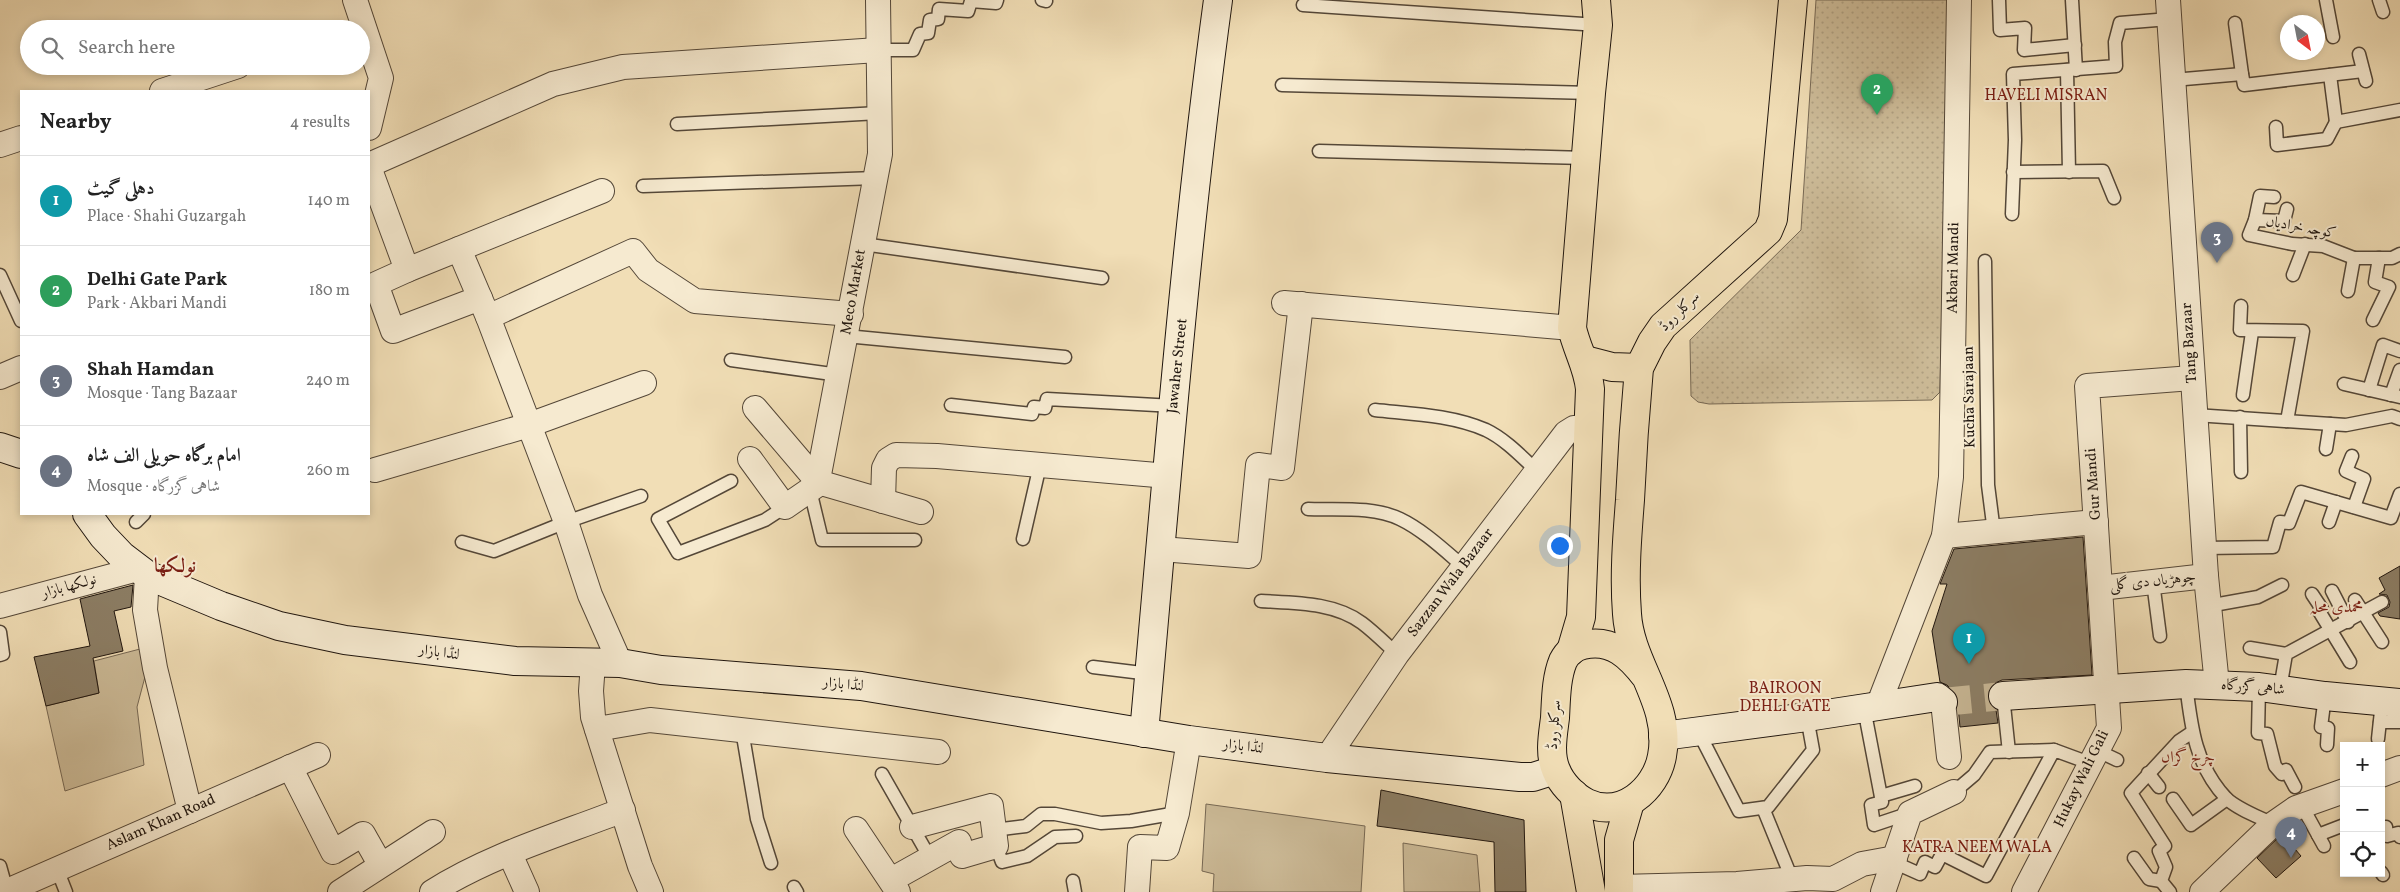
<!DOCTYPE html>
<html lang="en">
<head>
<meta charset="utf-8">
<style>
	body { margin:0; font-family:Vollkorn,Amiri,serif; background:#f6f6f6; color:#222 }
	.controls { position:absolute; right:15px; bottom:15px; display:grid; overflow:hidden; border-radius:0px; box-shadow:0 2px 8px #0003 }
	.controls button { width:45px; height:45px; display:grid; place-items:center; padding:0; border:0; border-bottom:1px solid #e0e0e0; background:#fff; color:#222; font:25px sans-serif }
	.compass { position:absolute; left:2280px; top:15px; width:45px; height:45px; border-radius:50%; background:#fff; box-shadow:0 2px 8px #0003; rotate:148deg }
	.you { position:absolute; left:1559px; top:545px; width:18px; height:18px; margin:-12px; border:4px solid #fff; border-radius:50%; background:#1a73e8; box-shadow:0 0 0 8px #1a73e833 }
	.badge { display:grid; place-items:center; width:32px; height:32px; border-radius:50%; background:#8f2418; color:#fff; font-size:16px; font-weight:700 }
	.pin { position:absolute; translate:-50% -41px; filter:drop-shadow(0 1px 2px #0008) }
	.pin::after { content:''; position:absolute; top:26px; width:18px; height:15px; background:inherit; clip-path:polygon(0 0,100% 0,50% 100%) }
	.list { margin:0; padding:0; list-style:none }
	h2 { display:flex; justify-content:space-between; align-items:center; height:65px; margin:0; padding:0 20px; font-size:21px }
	h2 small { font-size:16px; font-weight:400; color:#767676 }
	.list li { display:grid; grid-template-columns:32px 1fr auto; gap:15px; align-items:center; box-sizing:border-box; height:90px; padding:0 20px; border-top:1px solid #e0e0e0 }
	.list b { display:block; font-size:19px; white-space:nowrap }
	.list p { margin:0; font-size:16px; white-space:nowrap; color:#767676 }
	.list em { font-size:16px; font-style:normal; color:#767676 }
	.icon { flex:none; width:28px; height:28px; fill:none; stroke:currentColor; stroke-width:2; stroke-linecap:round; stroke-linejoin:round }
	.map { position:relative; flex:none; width:2400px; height:892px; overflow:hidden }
	.search { position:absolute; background:#fff; box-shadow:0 2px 8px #0003; left:20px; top:20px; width:350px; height:55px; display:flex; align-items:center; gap:12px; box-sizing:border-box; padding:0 18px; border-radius:28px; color:#767676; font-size:19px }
	.panel { position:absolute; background:#fff; box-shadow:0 2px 8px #0003; left:20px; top:90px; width:350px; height:425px; border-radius:0px }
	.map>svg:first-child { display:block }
</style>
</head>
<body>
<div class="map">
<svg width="2400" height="892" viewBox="0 0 2400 892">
	<defs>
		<pattern id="park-dots" width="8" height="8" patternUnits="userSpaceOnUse" patternTransform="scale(1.25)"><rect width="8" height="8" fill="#cdbc99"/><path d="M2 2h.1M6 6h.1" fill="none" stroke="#b0a183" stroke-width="1.8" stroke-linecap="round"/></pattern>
	</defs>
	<rect width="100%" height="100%" fill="#f1deb6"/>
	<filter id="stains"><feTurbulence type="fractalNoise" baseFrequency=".004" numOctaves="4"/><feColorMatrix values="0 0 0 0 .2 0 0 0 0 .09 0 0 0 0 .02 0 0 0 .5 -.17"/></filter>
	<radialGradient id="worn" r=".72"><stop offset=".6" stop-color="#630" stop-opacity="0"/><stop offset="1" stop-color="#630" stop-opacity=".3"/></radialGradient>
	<!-- grass -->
	<g fill="#cdbc99" stroke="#766854">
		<polygon points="140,649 146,673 137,707 144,765 65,791 46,706 99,693 94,661"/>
		<polygon points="1206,804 1365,826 1361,892 1213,892 1214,874 1202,871"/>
		<polygon points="1403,843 1477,855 1480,892 1404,892"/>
	</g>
	<!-- park -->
	<polygon fill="url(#park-dots)" stroke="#766854" points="1816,0 1948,0 1940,392 1932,400 1709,404 1698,402 1691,396 1690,340 1801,230"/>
	<!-- building -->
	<g fill="#8c7e65" stroke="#1f150e">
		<polygon points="2083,537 2092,675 2002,680 1995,683 1989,690 1988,698 1990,705 1996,710 1998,723 1960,727 1957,696 1947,685 1940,682 1932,631 1947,584 1940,584 1954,549"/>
		<polygon points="2400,566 2400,619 2380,616 2378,613 2389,607 2390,602 2387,595 2379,594 2385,590 2379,578"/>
		<polygon points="133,585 131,607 114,611 123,651 93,658 99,693 46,706 34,657 90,646 80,599"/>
		<polygon points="1381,790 1524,820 1526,892 1495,892 1494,842 1377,826"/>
		<polygon points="2282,834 2301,856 2276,878 2257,858"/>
	</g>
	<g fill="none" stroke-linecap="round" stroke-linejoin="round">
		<!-- secondary-tunnel -->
		<polyline stroke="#c7b694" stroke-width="28" stroke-dasharray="28 14" stroke-linecap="butt" points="1943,702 2003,696"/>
		<!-- lane casing -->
		<g stroke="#544738" stroke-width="15">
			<g id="lane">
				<polyline points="1042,0 1046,1"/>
				<polyline points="1999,0 2000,30 2025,28 2024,50 2075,45"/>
				<polyline points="2072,0 2076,70"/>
				<polyline points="2326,0 2333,37"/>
				<polyline points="2379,0 2383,12"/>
				<polyline points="1303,5 1598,25"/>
				<polyline points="2235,23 2242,74"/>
				<polyline points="878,50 913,50 920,34 928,33 930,20 938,19 939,9 968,11 971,1 996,3 997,0"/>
				<polyline points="2359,54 2366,81"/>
				<polyline points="2067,70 2069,172"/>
				<polyline points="2330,75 2336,122 2400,110"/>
				<polyline points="2173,80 2242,74 2244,85 2363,71"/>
				<polyline points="1282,85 1591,93"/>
				<polyline points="677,124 879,113"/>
				<polyline points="2276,127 2277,145 2327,139 2336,122"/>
				<polyline points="1319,151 1586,158"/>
				<polyline points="2013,172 2103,171 2114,198"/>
				<polyline points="643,186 876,178"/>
				<polyline points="2274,197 2260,196 2255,220 2249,235 2292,244 2323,246 2354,258 2392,258 2400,254"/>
				<polyline points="2012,214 2015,140 2013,74 2116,66 2115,42 2120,23 2169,19"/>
				<polyline points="2255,220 2284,221 2287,209"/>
				<polyline points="863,244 1102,278"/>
				<polyline points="1985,261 1988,485 1994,532"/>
				<polyline points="0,275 21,321"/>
				<polyline points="2293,275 2305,244"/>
				<polyline points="2348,291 2354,258"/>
				<polyline points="2241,306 2240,330 2303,331 2287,421"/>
				<polyline points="2373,320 2389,287 2375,282 2379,258"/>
				<polyline points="846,336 1065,357"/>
				<polyline points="731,360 839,375"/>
				<polyline points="2344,384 2400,397"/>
				<polyline points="2369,390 2383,345 2400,351"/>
				<polyline points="2243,395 2252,332"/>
				<polyline points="2391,395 2400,370"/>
				<polyline points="951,405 1032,414 1034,407 1045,408 1047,399 1174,406"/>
				<path d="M 1375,410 C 1412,414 1451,415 1486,430 C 1505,439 1522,457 1537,471"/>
				<polyline points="2195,415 2346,425 2392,416 2400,419"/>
				<polyline points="2240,417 2241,472"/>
				<polyline points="2326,449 2330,424"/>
				<polyline points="2352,456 2346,471 2364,479 2354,507"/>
				<polyline points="731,481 658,519 678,553 765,520 785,507"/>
				<polyline points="810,490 822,540 915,540"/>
				<path d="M 1308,509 C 1337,510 1373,506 1400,519 C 1423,530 1444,550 1464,567"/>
				<polyline points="136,522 144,514"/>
				<polyline points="2329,522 2336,502"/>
				<polyline points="1023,539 1040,465"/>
				<polyline points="462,542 494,551 566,522 641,496"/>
				<polyline points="2204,548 2273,547 2280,522 2289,523 2301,492 2391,518 2400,494"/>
				<polyline points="2153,582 2160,636"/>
				<polyline points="2332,591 2348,622"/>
				<polyline points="2312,594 2322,609 2319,611 2350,662"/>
				<polyline points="2355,600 2382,642"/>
				<path d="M 1261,601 C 1294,603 1334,602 1362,623 C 1374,632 1386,644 1397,654"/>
				<polyline points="2208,606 2258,597 2282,585"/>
				<polyline points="0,632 3,654 0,655"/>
				<polyline points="2250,648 2286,654"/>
				<polyline points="1093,667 1150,674"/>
				<path d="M 2186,684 C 2191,726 2195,765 2226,798 C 2237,809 2259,817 2273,824"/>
				<polyline points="2259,687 2258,733 2267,734 2275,766 2282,774 2286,770 2295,787"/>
				<polyline points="2280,689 2286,654 2382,602"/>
				<polyline points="2003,696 2009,752"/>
				<polyline points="2325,696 2321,727 2328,728 2327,745"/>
				<polyline points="1864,708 1882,802 1871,805 1874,825 1910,813"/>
				<polyline points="2380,722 2400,722"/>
				<polyline points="742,730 757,819 771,863"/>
				<polyline points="1699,733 1739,811 1768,807 1813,750 1807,717"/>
				<polyline points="2378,739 2382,702"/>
				<polyline points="2098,751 2117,760"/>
				<polyline points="2148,773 2159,787"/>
				<polyline points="882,774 930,858"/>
				<polyline points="1954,792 1974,775 1990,752 2054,750"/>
				<polyline points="1881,796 1915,786"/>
				<polyline points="2173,799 2191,825 2227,799"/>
				<polyline points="2302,806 2324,846"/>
				<polyline points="1763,808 1792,879"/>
				<polyline points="2381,828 2386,827 2387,836 2398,833 2400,837"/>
				<polyline points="994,830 1026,826 1041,814 1055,814 1101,823 1131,821 1177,813"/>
				<polyline points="2318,835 2344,825"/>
				<polyline points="996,846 1002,862 1027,856 1055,837 1076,836"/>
				<polyline points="2134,858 2149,879 2161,881"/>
				<polyline points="1893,862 1920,874 1925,862 1935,867 1942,854 1986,876 2054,750 2092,764"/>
				<polyline points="0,866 7,891"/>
				<polyline points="57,869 66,892"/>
				<polyline points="2381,872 2383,875"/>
				<polyline points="1073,881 1075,892"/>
				<polyline points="794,887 797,892"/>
				<polyline points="2170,892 2161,881 2166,867 2159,851 2165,846 2131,793 2179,741 2191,733"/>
			</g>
		</g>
		<!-- street casing -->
		<g stroke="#544738" stroke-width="26">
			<g id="street">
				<polyline points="355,0 381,78 369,128"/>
				<polyline points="2168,0 2206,576 2217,685"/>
				<polyline points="162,91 238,66"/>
				<polyline points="0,145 21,138"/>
				<polyline points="369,165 553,84 623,67 878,50"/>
				<polyline points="369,167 407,270 376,284 393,331 480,298"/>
				<polyline points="459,249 488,317 633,251 648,270 695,301 851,314"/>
				<polyline points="407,270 602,191"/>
				<polyline points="1284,303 1572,328"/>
				<polyline points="488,317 566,522 590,595 620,663"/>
				<polyline points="0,377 21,368"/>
				<polyline points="755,408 818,482 921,512"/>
				<polyline points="750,459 785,507 817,485 880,154 878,0"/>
				<polyline points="375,470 529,425 644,383"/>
				<polyline points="883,501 884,468 888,460 896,455 937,456 1168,476"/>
				<polyline points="1944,536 2096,522"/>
				<polyline points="1161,549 1249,556 1258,465 1282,468 1301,304"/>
				<polyline points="147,575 145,610 155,668 190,811"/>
				<polyline points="2100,588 2206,576"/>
				<polyline points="0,606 138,569"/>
				<polyline points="593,663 591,691 593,717 640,866 651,892"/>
				<polyline points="1943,702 1949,757"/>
				<polyline points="1878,706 1944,536 1951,477 1959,0"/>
				<polyline points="597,729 650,720 938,752"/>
				<polyline points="1327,758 1397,654 1566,433 1574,428 1590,427"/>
				<polyline points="290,767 333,852 363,834 380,864"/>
				<polyline points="2381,775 2400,768"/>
				<polyline points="856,829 898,892"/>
				<polyline points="510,854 527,892"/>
				<polyline points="891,880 959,842 962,856 996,846 991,806 912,827"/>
				<polyline points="1619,887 1737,884 1807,878 1833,879 1862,864 1895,858"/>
				<polyline points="5,892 318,755"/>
				<polyline points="340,892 433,832"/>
				<path d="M 432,892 C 490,855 559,835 623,810"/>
				<polyline points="1137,892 1140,847 1167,848 1177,813 1189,740"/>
				<polyline points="1883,892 1910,813 1954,792"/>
				<polyline points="2024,892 2109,728 2087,386 2192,378"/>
				<polyline points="2202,892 2273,824 2296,808 2344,791"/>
			</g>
		</g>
		<!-- secondary casing -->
		<g stroke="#1f150e" stroke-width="30">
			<g id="secondary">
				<polyline points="0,447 21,454"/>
				<polyline points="87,514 103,536 122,556 147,575 221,606 279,626 345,640 515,661 620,663 661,670 861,686 1189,740 1327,758 1520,777 1533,777 1555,770"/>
				<polyline points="2003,696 2186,684 2259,687 2325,696 2400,703"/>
				<path d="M 1144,733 C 1166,489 1185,243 1218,0"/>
				<polyline points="1663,736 1807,717 1937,697 1943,702"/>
			</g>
		</g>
		<!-- primary casing -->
		<g stroke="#1f150e" stroke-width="30">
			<g id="primary">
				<polyline points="1585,360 1612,367 1639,368"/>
				<path d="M 1571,651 L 1581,617 L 1590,389 C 1588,367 1577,350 1572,328 L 1591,93 L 1598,25 L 1596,0"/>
				<path d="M 1646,677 C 1630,656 1612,638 1583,645 C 1574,647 1567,653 1563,661 C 1556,678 1556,700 1555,718 C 1553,734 1549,754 1556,770 C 1561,783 1574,797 1587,803 C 1621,819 1656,790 1662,756 C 1672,704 1630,664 1627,614 C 1624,576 1627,538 1630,500 C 1632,456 1635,412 1639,368 L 1652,342 L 1663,326 L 1768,231 L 1773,219 L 1793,0"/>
				<polyline points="1574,794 1591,892"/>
				<polyline points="1619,892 1619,840 1630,802"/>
			</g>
		</g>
		<!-- lane -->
		<use href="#lane" stroke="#f6ead0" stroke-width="12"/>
		<!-- street -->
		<use href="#street" stroke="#f6ead0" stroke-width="24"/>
		<!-- secondary -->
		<use href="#secondary" stroke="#f6ead0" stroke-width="28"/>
		<!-- primary -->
		<use href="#primary" stroke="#f1deb6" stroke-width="28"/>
	</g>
	<g text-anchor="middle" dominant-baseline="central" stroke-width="4" stroke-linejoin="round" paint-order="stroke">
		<!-- street labels -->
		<g font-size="15" fill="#1f150e" stroke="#f6ead0">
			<text transform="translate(2301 228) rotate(10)">کوچہ خرادیاں</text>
			<text transform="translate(1954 268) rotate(-89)">Akbari Mandi</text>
			<text transform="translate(854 292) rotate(-80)">Meco Market</text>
			<text transform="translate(1680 312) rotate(-45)">سرکلر روڈ</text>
			<text transform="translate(2190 343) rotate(-94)">Tang Bazaar</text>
			<text transform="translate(1178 366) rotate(-84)">Jawaher Street</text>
			<text transform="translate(1970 397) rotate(-91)">Kucha Sarajaan</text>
			<text transform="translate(2094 484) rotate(-94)">Gur Mandi</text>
			<text transform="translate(2153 582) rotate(-6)">چوہڑیاں دی گلی</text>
			<text transform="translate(1451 583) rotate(-53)">Sazzan Wala Bazaar</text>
			<text transform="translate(69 587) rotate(-15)">نولکھا بازار</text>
			<text transform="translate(439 653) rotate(8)">لنڈا بازار</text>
			<text transform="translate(843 685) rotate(6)">لنڈا بازار</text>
			<text transform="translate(2253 688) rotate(5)">شاہی گزرگاہ</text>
			<text transform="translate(1555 725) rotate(-86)">سرکلر روڈ</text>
			<text transform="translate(1243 747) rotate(7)">لنڈا بازار</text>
			<text transform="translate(2082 779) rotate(-64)">Hukay Wali Gali</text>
			<text transform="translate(161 823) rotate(-24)">Aslam Khan Road</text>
		</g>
		<!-- neighbourhood labels -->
		<g font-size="16" fill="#7a1f14" stroke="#f6ead0">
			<text x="2046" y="96">HAVELI MISRAN</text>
			<text x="2336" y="608">محمدی محلہ</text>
			<text x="1785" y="689">BAIROON<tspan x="1785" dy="18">DEHLI GATE</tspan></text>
			<text x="2188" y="758">چرخ گراں</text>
			<text x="1977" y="848">KATRA NEEM WALA</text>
		</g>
		<!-- district labels -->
		<g font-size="20" font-weight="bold" fill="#7a1f14" stroke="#f6ead0">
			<text x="175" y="567">نولکھا</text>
		</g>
	</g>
	<rect width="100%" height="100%" filter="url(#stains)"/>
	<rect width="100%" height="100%" fill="url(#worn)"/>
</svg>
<div class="controls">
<button>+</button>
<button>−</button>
<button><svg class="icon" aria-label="locate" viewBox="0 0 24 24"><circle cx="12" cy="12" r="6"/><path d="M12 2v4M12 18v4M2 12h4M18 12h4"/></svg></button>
</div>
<svg class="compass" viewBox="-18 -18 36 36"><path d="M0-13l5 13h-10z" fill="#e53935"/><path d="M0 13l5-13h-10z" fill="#767676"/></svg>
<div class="you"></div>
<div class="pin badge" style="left:1969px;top:664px;background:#0f9aa8">1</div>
<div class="pin badge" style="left:1877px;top:115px;background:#2e9e5b">2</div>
<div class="pin badge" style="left:2217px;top:263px;background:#6b7280">3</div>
<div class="pin badge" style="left:2291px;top:858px;background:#6b7280">4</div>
<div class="search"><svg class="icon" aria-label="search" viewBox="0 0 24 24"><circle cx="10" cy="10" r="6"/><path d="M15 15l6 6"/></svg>Search here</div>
<section class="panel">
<h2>Nearby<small>4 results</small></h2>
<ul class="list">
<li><span class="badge" style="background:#0f9aa8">1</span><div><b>دہلی گیٹ</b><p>Place · Shahi Guzargah</p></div><em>140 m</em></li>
<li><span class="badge" style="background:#2e9e5b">2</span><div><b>Delhi Gate Park</b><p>Park · Akbari Mandi</p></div><em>180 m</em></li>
<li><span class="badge" style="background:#6b7280">3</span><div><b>Shah Hamdan</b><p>Mosque · Tang Bazaar</p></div><em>240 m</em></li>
<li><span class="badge" style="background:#6b7280">4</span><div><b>امام برگاہ حویلی الف شاہ</b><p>Mosque · شاہی گزرگاہ</p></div><em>260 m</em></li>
</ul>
</section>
</div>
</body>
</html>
